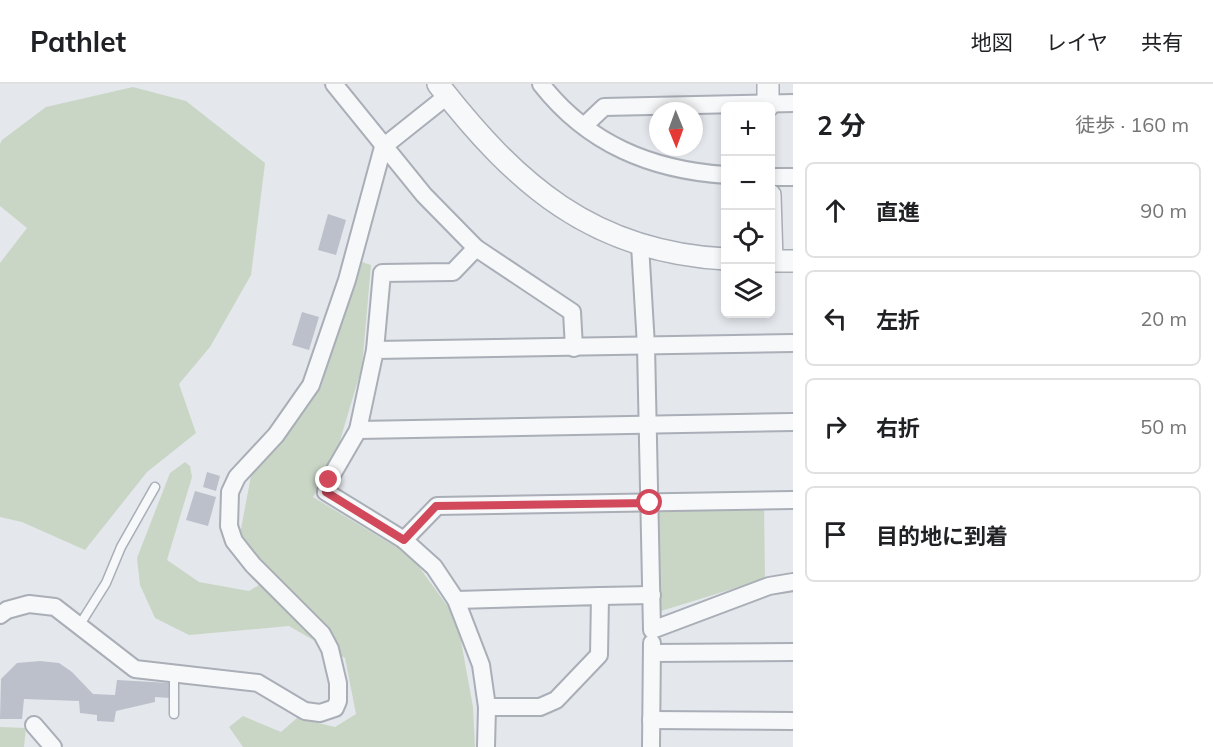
<!DOCTYPE html>
<html lang="ja">
<head>
<meta charset="utf-8">
<style>
	body { margin:0; font-family:Mulish,"Noto Sans JP",sans-serif; background:#f2f2f2; color:#202124 }
	.controls { position:absolute; right:18px; top:18px; display:grid; overflow:hidden; border-radius:9px; box-shadow:0 3px 9px #0003 }
	.controls button { width:54px; height:54px; display:grid; place-items:center; padding:0; border:0; border-bottom:2px solid #e0e0e0; background:#fff; color:#202124; font:30px sans-serif }
	.compass { position:absolute; left:649px; top:18px; width:54px; height:54px; border-radius:50%; background:#fff; box-shadow:0 3px 9px #0003; rotate:179deg }
	.stop { position:absolute; width:18px; height:18px; margin:-14px; border:4px solid #d1495b; border-radius:50%; background:#fff }
	.stop.end { background:#d1495b; border-color:#fff; box-shadow:0 2px 6px #0008 }
	.list { margin:0; padding:0; list-style:none }
	h2 { display:flex; justify-content:space-between; align-items:center; height:78px; margin:0; padding:0 24px; font-size:26px }
	h2 small { font-size:20px; font-weight:400; color:#757577 }
	.list li { display:grid; grid-template-columns:39px 1fr auto; gap:18px; align-items:center; box-sizing:border-box; height:96px; margin:0 12px 12px; padding:0 12px; border:2px solid #e0e0e0; border-radius:9px }
	.list b { display:block; font-size:22px; white-space:nowrap }
	.list em { font-size:20px; font-style:normal; color:#757577 }
	.icon { flex:none; width:33px; height:33px; fill:none; stroke:currentColor; stroke-width:2; stroke-linecap:round; stroke-linejoin:round }
	.map { position:relative; flex:none; width:793px; height:663px; overflow:hidden }
	header { display:flex; align-items:center; gap:36px; box-sizing:border-box; height:84px; padding:0 30px; background:#fff; border-bottom:2px solid #e0e0e0 }
	header strong { font-size:28px }
	nav { display:flex; gap:33px; margin-inline-start:auto; font-size:21px }
	main { display:flex }
	aside { flex:1; background:#fff }
	.map>svg:first-child { display:block }
</style>
</head>
<body>
<header>
<strong>Pathlet</strong>
<nav><a>地図</a><a>レイヤ</a><a>共有</a></nav>
</header>
<main>
<div class="map">
<svg width="793" height="663" viewBox="0 0 793 663">
	<rect width="100%" height="100%" fill="#e4e7ec"/>
	<!-- green -->
	<g fill="#c9d6c5">
		<polygon points="133,3 186,17 265,79 251,191 210,263 179,300 196,349 147,388 85,466 22,438 0,433 0,179 27,144 0,122 0,60 2,56 46,23"/>
		<polygon points="359,177 371,181 362,283 330,390 313,413 411,472 457,535 473,623 475,663 243,663 229,643 243,632 281,648 297,634 335,643 356,630 345,574 289,542 189,551 155,534 140,501 137,474 170,389 185,378 190,382 192,393 167,476 199,498 249,507 259,501 269,489 240,450 251,392 321,303"/>
		<polygon points="764,422 765,495 661,527 654,521 652,430 658,424"/>
		<polygon points="0,643 26,644 24,663 0,663"/>
	</g>
	<!-- building -->
	<g fill="#bbc0ca">
		<polygon points="328,130 346,136 336,171 318,166"/>
		<polygon points="302,228 319,233 309,266 292,261"/>
		<polygon points="207,388 220,392 216,407 203,403"/>
		<polygon points="195,407 216,413 208,442 186,436"/>
		<polygon points="40,577 59,579 72,588 93,610 115,611 117,596 170,599 170,614 155,613 155,618 116,627 114,638 97,637 97,631 80,629 79,617 24,615 22,635 0,635 1,595 17,579"/>
	</g>
	<g fill="none" stroke-linecap="round" stroke-linejoin="round">
		<!-- service casing -->
		<g stroke="#a9aeb7" stroke-width="11">
			<g id="service">
				<polyline points="79,542 106,499 121,463 155,403"/>
				<polyline points="174,630 174,590"/>
			</g>
		</g>
		<!-- minor casing -->
		<g stroke="#a9aeb7" stroke-width="20">
			<g id="minor">
				<polyline points="334,0 424,111 476,164 572,228 574,264"/>
				<path d="M 541,0 C 588,60 651,86 726,91"/>
				<polyline points="584,42 604,23 793,19"/>
				<polyline points="770,93 793,93"/>
				<polyline points="640,161 646,262 652,546 769,502 793,498"/>
				<polyline points="793,259 375,266 358,346 793,338"/>
				<polyline points="375,266 382,189 453,188 476,164"/>
				<polyline points="358,346 329,396 326,408 404,456 437,422 793,416"/>
				<polyline points="404,456 434,483 456,516 481,581 487,623 486,663"/>
				<polyline points="600,512 652,511"/>
				<polyline points="456,516 600,512 599,571 556,616 540,623 487,623"/>
				<polyline points="0,531 7,526 29,520 55,523 135,585 258,599 305,627 320,629 335,624 338,617 338,599 330,565 322,550 253,481 234,457 229,442 230,408 237,393 276,351 311,301 347,196 383,63 447,12"/>
				<polyline points="652,569 793,568"/>
				<polyline points="651,636 793,637"/>
				<polyline points="34,641 53,663"/>
				<polyline points="651,663 652,559"/>
			</g>
		</g>
		<!-- tertiary casing -->
		<g stroke="#a9aeb7" stroke-width="24">
			<g id="tertiary">
				<path d="M 438,0 C 516,100 592,168 726,175"/>
				<polyline points="768,0 768,22"/>
				<polyline points="770,111 772,177"/>
				<polyline points="770,177 793,177"/>
			</g>
		</g>
		<!-- service -->
		<use href="#service" stroke="#f7f8fa" stroke-width="8"/>
		<!-- minor -->
		<use href="#minor" stroke="#f7f8fa" stroke-width="16"/>
		<!-- tertiary -->
		<use href="#tertiary" stroke="#f7f8fa" stroke-width="21"/>
	</g>
	<g fill="none" stroke-linecap="round" stroke-linejoin="round">
		<!-- route -->
		<polyline stroke="#d1495b" stroke-width="8" points="329,396 326,408 404,456 436,422 650,419"/>
	</g>
</svg>
<div class="controls">
<button>+</button>
<button>−</button>
<button><svg class="icon" aria-label="locate" viewBox="0 0 24 24"><circle cx="12" cy="12" r="6"/><path d="M12 2v4M12 18v4M2 12h4M18 12h4"/></svg></button>
<button><svg class="icon" aria-label="layers" viewBox="0 0 24 24"><path d="M12 4l9 5-9 5-9-5zM3 14l9 5 9-5"/></svg></button>
</div>
<svg class="compass" viewBox="-18 -18 36 36"><path d="M0-13l5 13h-10z" fill="#e53935"/><path d="M0 13l5-13h-10z" fill="#757577"/></svg>
<div class="stop" style="left:650px;top:419px"></div>
<div class="stop end" style="left:329px;top:396px"></div>
</div>
<aside>
<h2>2 分<small>徒歩 · 160 m</small></h2>
<ul class="list">
<li><svg class="icon" aria-label="ahead" viewBox="0 0 24 24"><path d="M12 20V5M6 11l6-6 6 6"/></svg><div><b>直進</b></div><em>90 m</em></li>
<li><svg class="icon" aria-label="left" viewBox="0 0 24 24"><path d="M17 20v-9H6M10 6l-5 5 5 5"/></svg><div><b>左折</b></div><em>20 m</em></li>
<li><svg class="icon" aria-label="right" viewBox="0 0 24 24"><path d="M7 20v-9h11M14 6l5 5-5 5"/></svg><div><b>右折</b></div><em>50 m</em></li>
<li><svg class="icon" aria-label="arrive" viewBox="0 0 24 24"><path d="M6 21V4h12l-3 4 3 4H6"/></svg><div><b>目的地に到着</b></div></li>
</ul>
</aside>
</main>
</body>
</html>
